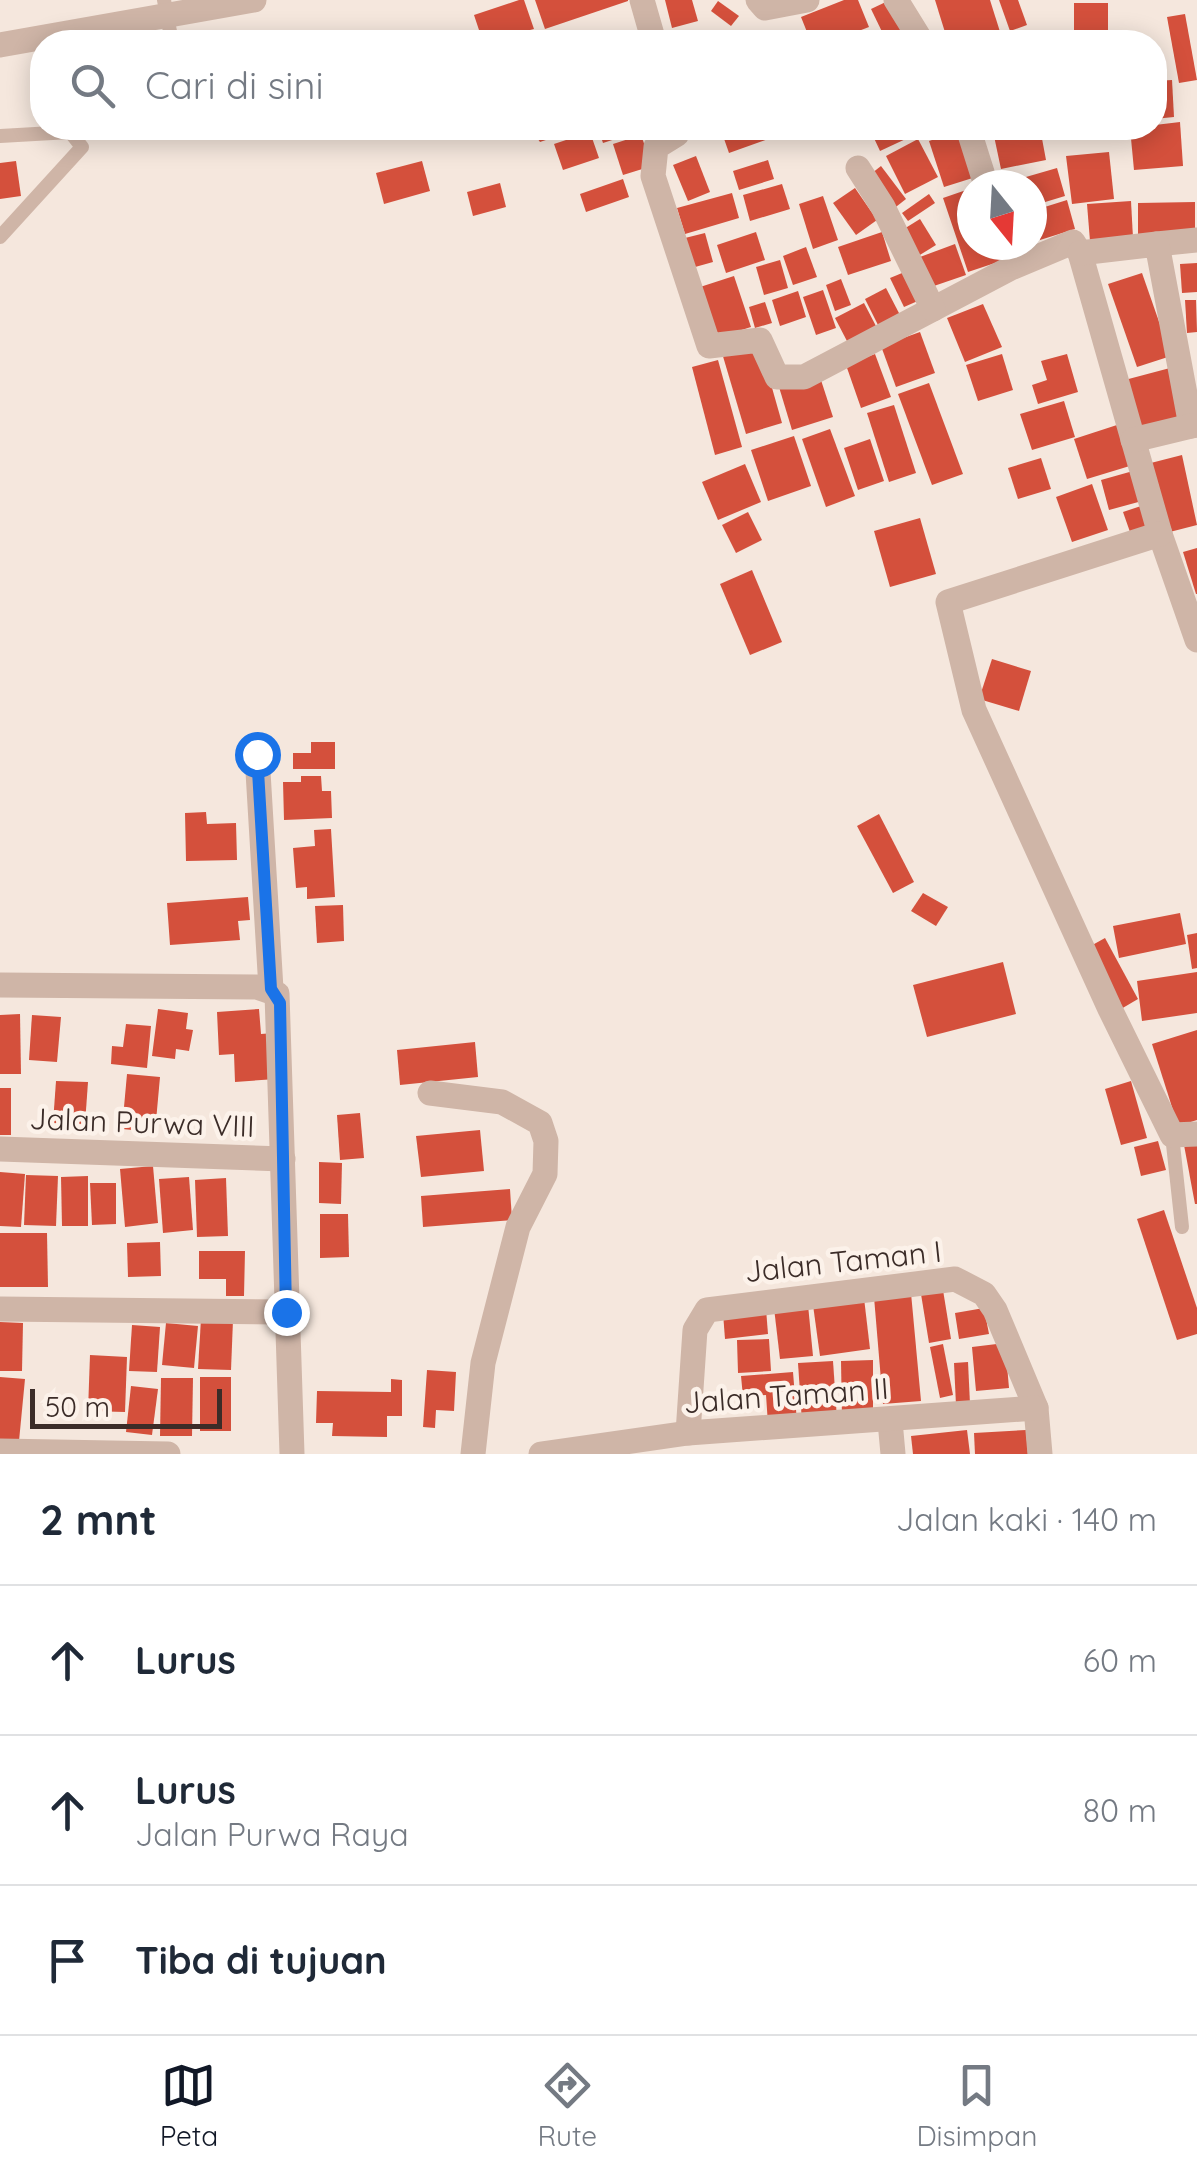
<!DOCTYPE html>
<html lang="id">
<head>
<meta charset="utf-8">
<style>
	body { margin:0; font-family:Quicksand,sans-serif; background:#f6f6f7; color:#1f2937 }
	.compass { position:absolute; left:957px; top:170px; width:90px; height:90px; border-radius:50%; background:#fff; box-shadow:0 5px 25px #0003; rotate:162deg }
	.scale { position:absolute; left:30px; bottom:25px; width:192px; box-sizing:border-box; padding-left:10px; border:5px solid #3b2c28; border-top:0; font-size:28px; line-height:35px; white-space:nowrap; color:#3b2c28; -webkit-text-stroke:8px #fcf2ea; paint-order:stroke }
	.stop { position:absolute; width:30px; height:30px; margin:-22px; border:8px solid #1a73e8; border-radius:50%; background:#fff }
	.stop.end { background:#1a73e8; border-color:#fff; box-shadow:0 2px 10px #0008 }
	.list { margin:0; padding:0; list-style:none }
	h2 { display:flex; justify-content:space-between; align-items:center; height:130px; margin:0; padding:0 40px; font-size:42px }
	h2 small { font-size:32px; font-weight:400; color:#747a83 }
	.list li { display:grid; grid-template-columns:65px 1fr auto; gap:30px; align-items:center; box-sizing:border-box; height:150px; padding:0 40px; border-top:2px solid #e0e1e3 }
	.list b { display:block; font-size:38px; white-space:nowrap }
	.list p { margin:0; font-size:32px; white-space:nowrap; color:#747a83 }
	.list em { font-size:32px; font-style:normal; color:#747a83 }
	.icon { flex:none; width:55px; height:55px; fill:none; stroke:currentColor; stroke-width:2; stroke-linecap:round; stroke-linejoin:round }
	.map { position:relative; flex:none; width:1197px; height:1454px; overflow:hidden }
	.search { position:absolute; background:#fff; box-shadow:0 5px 25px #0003; left:30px; right:30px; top:30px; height:110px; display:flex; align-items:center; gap:25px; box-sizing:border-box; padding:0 35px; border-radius:40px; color:#747a83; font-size:38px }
	.sheet { height:580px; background:#fff }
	nav { display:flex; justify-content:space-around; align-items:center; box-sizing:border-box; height:140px; border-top:2px solid #e0e1e3; background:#fff; font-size:28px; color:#747a83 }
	nav a { display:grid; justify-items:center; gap:5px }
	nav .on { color:#111827 }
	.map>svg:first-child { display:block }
</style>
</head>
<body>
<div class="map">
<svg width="1197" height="1454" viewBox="0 0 1197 1454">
	<rect width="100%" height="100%" fill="#f5e7dd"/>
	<!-- building -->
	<g fill="#d4503c">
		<polygon points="519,0 524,0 534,29 483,42 474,15"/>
		<polygon points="535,0 628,0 628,1 545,29"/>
		<polygon points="665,0 692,0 698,21 672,28"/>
		<polygon points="844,0 858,0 869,27 830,42 811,42 801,17"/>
		<polygon points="890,0 912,42 887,42 871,9"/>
		<polygon points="935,0 990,0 1001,35 975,42 948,42"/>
		<polygon points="999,0 1018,0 1027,25 1010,31"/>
		<polygon points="718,1 739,16 731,26 711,11"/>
		<polygon points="1074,3 1108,3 1108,33 1074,34"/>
		<polygon points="1185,14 1197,80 1179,83 1167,17"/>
		<polygon points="1172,80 1174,117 1154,119 1154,81"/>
		<polygon points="1180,122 1183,166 1134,170 1130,128"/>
		<polygon points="530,128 581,128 540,142"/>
		<polygon points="598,128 639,128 640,131 603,143"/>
		<polygon points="738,128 764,128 768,139 729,153 722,133"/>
		<polygon points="893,128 906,128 910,137 880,151 873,136"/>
		<polygon points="1040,128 1046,160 1001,169 994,136"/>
		<polygon points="1046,128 1083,128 1084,135 1046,137"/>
		<polygon points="964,129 979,176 944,187 929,141"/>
		<polygon points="590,132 599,158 563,170 554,144"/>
		<polygon points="641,135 652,166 623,175 613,144"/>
		<polygon points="918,139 938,177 905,194 886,156"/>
		<polygon points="1109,152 1114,199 1072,204 1066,156"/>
		<polygon points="696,156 710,192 688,201 673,165"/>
		<polygon points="768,160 774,179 739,190 733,171"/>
		<polygon points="16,161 21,196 0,199 0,163"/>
		<polygon points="422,161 430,191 384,204 376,173"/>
		<polygon points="881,166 906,199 892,210 867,177"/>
		<polygon points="1057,168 1065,196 1032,206 1032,185 1020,185 1019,179"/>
		<polygon points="623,179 629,197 586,212 580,194"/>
		<polygon points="500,183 506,207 473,216 467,192"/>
		<polygon points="782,184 790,209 750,221 743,195"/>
		<polygon points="855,188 877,220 856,235 833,203"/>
		<polygon points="972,188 972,245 1002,245 1007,259 968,272 943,198"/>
		<polygon points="732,193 739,218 685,234 677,208"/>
		<polygon points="929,194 935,203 908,221 902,213"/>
		<polygon points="823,196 838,240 813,249 799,204"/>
		<polygon points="1067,200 1075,229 1040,240 1032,211"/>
		<polygon points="1131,201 1133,238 1090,241 1087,204"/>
		<polygon points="1195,202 1195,237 1138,237 1138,203"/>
		<polygon points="920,219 936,245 915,258 899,232"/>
		<polygon points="756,232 765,260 726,273 717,245"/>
		<polygon points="882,232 891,261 848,275 838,247"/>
		<polygon points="705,233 713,262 688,269 681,239"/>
		<polygon points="955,244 966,275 931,287 920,257"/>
		<polygon points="806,247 817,277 793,285 783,256"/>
		<polygon points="780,260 788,288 764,295 756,267"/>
		<polygon points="1197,263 1197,292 1182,293 1180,264"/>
		<polygon points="907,271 920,300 904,307 890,278"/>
		<polygon points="1142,273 1171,356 1137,367 1108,284"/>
		<polygon points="734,276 751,327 713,339 697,288"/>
		<polygon points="841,279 851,305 835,311 826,285"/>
		<polygon points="886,288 901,317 879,327 865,299"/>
		<polygon points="823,290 836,328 816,335 803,297"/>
		<polygon points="798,291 806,317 780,326 772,300"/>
		<polygon points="1185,300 1196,300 1197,332 1187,333"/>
		<polygon points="765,302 772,323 755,328 749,307"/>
		<polygon points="864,303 877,328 848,343 835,318"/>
		<polygon points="983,304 1002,347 965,362 947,318"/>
		<polygon points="920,332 935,373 896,387 881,346"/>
		<polygon points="759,342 782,423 746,434 722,353"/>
		<polygon points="875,354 891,397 861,408 846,365"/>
		<polygon points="1002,354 1013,390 978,401 966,365"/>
		<polygon points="1067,354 1078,392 1038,404 1032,385 1047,380 1041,361"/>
		<polygon points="718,360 742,447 715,455 692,367"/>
		<polygon points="1170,368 1185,421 1136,434 1121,381"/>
		<polygon points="819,374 833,417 792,430 779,387"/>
		<polygon points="929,383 963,474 932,485 898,394"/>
		<polygon points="1064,401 1075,437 1032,450 1020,414"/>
		<polygon points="894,405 916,473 889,482 867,413"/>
		<polygon points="1120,424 1133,465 1087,479 1074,439"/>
		<polygon points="830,429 855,496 826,507 802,439"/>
		<polygon points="794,436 811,486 768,501 751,450"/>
		<polygon points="870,439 884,481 858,490 844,448"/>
		<polygon points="1182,455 1197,525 1162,534 1143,465"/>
		<polygon points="1041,458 1051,489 1018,499 1008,468"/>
		<polygon points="745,464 761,502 718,520 702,482"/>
		<polygon points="1133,471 1142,501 1109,510 1101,480"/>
		<polygon points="1092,484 1108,530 1072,542 1056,497"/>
		<polygon points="1141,506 1148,526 1130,532 1123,512"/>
		<polygon points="748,512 762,540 736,553 722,525"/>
		<polygon points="920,518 936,574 890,587 874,531"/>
		<polygon points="1197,548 1197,594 1196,594 1183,552"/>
		<polygon points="752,570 782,642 750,655 720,584"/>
		<polygon points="992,659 1031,671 1019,711 979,699"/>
		<polygon points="311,742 335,742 335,769 293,769 293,753 311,753"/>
		<polygon points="301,776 321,776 322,791 331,791 332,818 284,820 283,782 301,782"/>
		<polygon points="206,812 207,824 236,823 237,860 186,861 185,813"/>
		<polygon points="879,814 914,882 893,893 857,826"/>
		<polygon points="331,829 335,897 307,899 307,887 296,888 293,848 315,846 314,830"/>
		<polygon points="923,893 948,907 936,926 911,911"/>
		<polygon points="248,897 250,920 238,921 240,940 170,945 167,903"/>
		<polygon points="343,905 344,941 317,943 315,906"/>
		<polygon points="1180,913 1186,944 1119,958 1113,926"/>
		<polygon points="1197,933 1197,968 1192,969 1187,935"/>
		<polygon points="1105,938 1138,999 1121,1009 1087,948"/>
		<polygon points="1003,962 1016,1014 927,1037 913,985"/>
		<polygon points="1197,972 1197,1013 1142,1021 1137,981"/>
		<polygon points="158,1009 188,1013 186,1029 193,1030 189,1051 176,1049 175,1059 152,1056"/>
		<polygon points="259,1009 261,1034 274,1033 276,1079 235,1082 234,1054 219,1055 217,1012"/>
		<polygon points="20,1014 21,1074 0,1074 0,1015"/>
		<polygon points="32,1015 61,1017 57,1062 29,1060"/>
		<polygon points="126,1024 151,1026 147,1068 111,1064 112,1046 123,1047"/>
		<polygon points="1197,1030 1197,1120 1178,1126 1152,1044"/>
		<polygon points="475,1042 478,1077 400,1085 397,1050"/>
		<polygon points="127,1074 160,1077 155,1132 122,1129"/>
		<polygon points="56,1081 88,1082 85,1124 53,1123"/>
		<polygon points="1131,1081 1147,1138 1121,1145 1105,1089"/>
		<rect x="0" y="1088" width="11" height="47"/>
		<polygon points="360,1113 364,1158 340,1160 337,1115"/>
		<polygon points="480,1130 484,1171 421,1177 416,1136"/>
		<polygon points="1158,1141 1166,1170 1141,1176 1134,1147"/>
		<polygon points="1197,1142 1197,1204 1195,1204 1184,1145"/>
		<polygon points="319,1162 342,1163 341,1204 319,1203"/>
		<polygon points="153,1166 158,1223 125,1227 120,1169"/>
		<polygon points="0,1172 25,1174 21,1227 0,1226"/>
		<polygon points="26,1175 58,1176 56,1226 24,1225"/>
		<polygon points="88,1176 88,1226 62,1226 61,1177"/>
		<polygon points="189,1177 193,1230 163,1233 159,1179"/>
		<polygon points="226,1178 228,1236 197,1237 195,1180"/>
		<polygon points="90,1183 116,1183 116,1224 92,1225"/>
		<polygon points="510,1189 512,1220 423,1227 421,1196"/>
		<polygon points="1164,1210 1197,1308 1197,1334 1177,1340 1137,1219"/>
		<polygon points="320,1214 348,1214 349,1257 320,1258"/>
		<polygon points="0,1233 47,1233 48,1287 0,1287"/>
		<polygon points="160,1242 161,1276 128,1277 127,1243"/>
		<polygon points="199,1251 245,1251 244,1296 226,1296 226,1279 199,1279"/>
		<polygon points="942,1284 951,1339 929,1343 920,1288"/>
		<polygon points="911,1293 921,1401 883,1404 874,1297"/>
		<polygon points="864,1298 870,1349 820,1356 813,1305"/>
		<polygon points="808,1305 813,1356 780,1359 774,1308"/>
		<polygon points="984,1308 989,1334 959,1339 955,1313"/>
		<polygon points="766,1309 768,1334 725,1339 723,1313"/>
		<polygon points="201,1319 233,1320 231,1370 198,1369"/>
		<polygon points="0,1322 23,1323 22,1371 0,1371"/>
		<polygon points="166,1323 198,1326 194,1368 162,1365"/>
		<polygon points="132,1325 160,1327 157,1372 129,1371"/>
		<polygon points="769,1339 771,1371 738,1373 737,1340"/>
		<polygon points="1005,1343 1009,1388 976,1391 972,1347"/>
		<polygon points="943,1344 953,1395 940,1398 930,1347"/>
		<polygon points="90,1355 127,1357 125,1412 88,1411"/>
		<polygon points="873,1360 873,1416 842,1417 841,1361"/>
		<polygon points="833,1361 837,1419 802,1422 798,1363"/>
		<polygon points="968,1362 970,1404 956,1405 954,1363"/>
		<polygon points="427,1370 456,1372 454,1411 436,1410 435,1428 423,1427"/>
		<polygon points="793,1372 797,1422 768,1424 766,1395 743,1397 741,1376"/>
		<polygon points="0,1377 25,1379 19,1441 0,1439"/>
		<rect x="200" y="1377" width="31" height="54"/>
		<polygon points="161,1378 193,1378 192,1436 160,1436"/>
		<polygon points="391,1379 402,1380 402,1416 387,1416 387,1437 332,1436 333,1423 316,1423 317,1391 391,1392"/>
		<polygon points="131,1386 158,1389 152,1435 126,1432"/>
		<polygon points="967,1430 970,1454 913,1454 911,1436"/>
		<polygon points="1026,1430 1028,1454 975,1454 974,1433"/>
	</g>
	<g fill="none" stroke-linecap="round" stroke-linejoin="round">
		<!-- service -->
		<g stroke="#cfb5a7" stroke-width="14">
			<polyline points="164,0 172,42"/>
			<polyline points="0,136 70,132 82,147 0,237"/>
			<polyline points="1172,1135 1182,1227"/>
		</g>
		<!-- minor -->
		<g stroke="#cfb5a7" stroke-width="25">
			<polyline points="642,0 654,42"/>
			<polyline points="758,0 765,8 807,0"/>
			<polyline points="896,0 922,42"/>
			<polyline points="0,45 254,0"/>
			<polyline points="675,128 677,134 656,147 653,176 709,346 760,340 777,377 804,377 1011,268 1073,242 1080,253 1160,534 1197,640"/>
			<polyline points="968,128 986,185"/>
			<polyline points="858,168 883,207 933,309"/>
			<polyline points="1157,244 1197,240"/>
			<polyline points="1080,253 1157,244 1191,426 1197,425"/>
			<polyline points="1133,440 1191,426"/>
			<polyline points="1160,534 948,602 974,710 1110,1009 1172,1135 1197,1134"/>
			<polyline points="257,755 271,989"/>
			<polyline points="0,985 257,987 277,994 292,1454"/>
			<polyline points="430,1093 502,1102 540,1123 546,1141 545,1174 518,1227 483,1363 473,1454"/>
			<polyline points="0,1149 283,1159"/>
			<polyline points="0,1309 286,1312"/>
			<polyline points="890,1421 893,1454"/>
			<polyline points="688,1433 695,1330 707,1310 955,1279 984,1294 995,1310 1036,1408 1040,1454"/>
			<polyline points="0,1451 168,1454"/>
			<polyline points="541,1454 688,1433 1036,1408"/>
		</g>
	</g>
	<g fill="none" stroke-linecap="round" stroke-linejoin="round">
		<!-- route -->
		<polyline stroke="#1a73e8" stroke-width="12" points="257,754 271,989 280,1003 286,1312"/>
	</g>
	<g text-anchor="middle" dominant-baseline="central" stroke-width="9" stroke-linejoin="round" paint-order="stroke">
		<!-- street labels -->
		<g font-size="30" fill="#3b2c28" stroke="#fcf2ea">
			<text transform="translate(142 1122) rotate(2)">Jalan Purwa VIII</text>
			<text transform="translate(843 1261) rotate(-6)">Jalan Taman I</text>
			<text transform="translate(786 1395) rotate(-4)">Jalan Taman II</text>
		</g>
	</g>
</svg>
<svg class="compass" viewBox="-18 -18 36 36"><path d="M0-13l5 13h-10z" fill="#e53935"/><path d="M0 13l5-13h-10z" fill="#747a83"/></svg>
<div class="scale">50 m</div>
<div class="stop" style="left:257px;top:754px"></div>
<div class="stop end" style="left:286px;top:1312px"></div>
<div class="search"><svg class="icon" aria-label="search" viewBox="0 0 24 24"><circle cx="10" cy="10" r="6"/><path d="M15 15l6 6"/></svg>Cari di sini</div>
</div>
<section class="sheet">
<h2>2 mnt<small>Jalan kaki · 140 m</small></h2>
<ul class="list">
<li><svg class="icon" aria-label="ahead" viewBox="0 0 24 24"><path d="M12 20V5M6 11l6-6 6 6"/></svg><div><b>Lurus</b></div><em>60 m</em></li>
<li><svg class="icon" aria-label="ahead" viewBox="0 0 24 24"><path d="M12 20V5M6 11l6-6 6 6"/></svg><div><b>Lurus</b><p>Jalan Purwa Raya</p></div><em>80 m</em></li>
<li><svg class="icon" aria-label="arrive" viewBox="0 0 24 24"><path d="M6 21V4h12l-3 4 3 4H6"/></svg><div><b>Tiba di tujuan</b></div></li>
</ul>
</section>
<nav>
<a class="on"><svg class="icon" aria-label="map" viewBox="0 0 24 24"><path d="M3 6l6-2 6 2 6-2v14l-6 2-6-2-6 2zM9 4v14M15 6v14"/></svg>Peta</a>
<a><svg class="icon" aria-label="directions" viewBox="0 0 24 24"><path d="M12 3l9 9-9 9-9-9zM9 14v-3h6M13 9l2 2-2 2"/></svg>Rute</a>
<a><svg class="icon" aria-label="saved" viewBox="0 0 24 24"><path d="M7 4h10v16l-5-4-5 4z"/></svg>Disimpan</a>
</nav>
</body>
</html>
